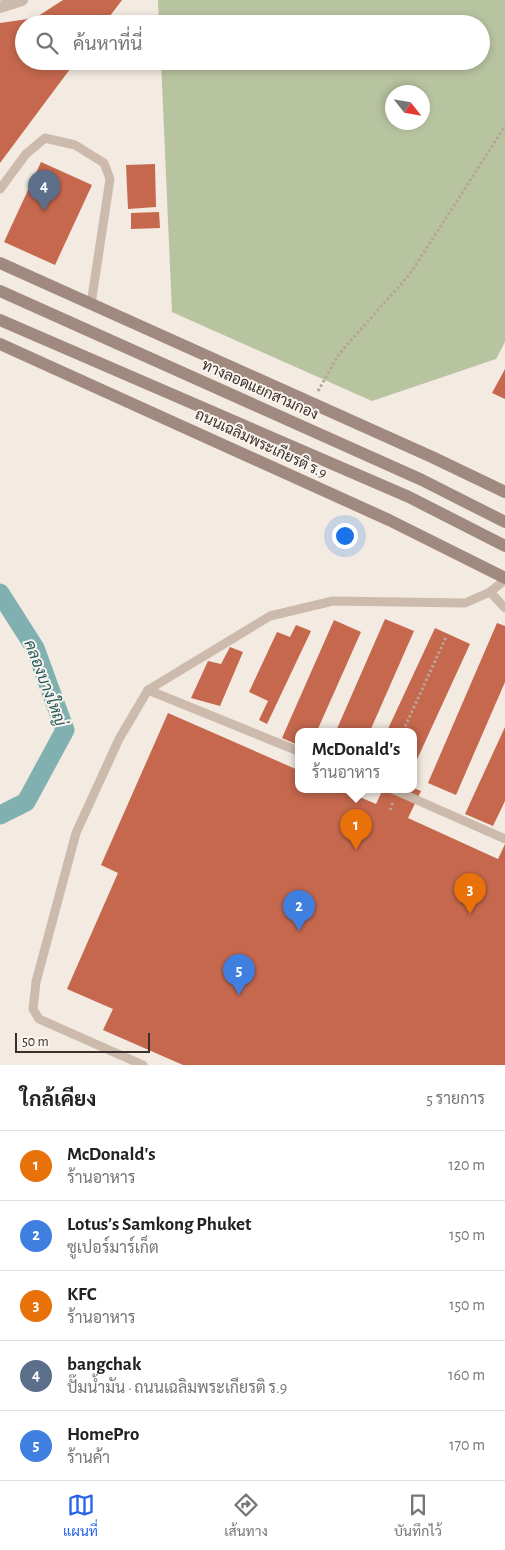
<!DOCTYPE html>
<html lang="th">
<head>
<meta charset="utf-8">
<style>
	body { margin:0; font-family:"Alegreya Sans",Sarabun,sans-serif; background:#f6f6f6; color:#222 }
	.compass { position:absolute; left:385px; top:85px; width:45px; height:45px; border-radius:50%; background:#fff; box-shadow:0 2px 8px #0003; rotate:121deg }
	.scale { position:absolute; left:15px; bottom:12px; width:135px; box-sizing:border-box; padding-left:5px; border:2px solid #3a302b; border-top:0; font-size:14px; line-height:18px; white-space:nowrap; color:#3a302b; -webkit-text-stroke:4px #fbf4ee; paint-order:stroke }
	.you { position:absolute; left:344px; top:535px; width:18px; height:18px; margin:-12px; border:4px solid #fff; border-radius:50%; background:#1a73e8; box-shadow:0 0 0 8px #1a73e833 }
	.badge { display:grid; place-items:center; width:32px; height:32px; border-radius:50%; background:#2563eb; color:#fff; font-size:16px; font-weight:700 }
	.pin { position:absolute; translate:-50% -41px; filter:drop-shadow(0 1px 2px #0008) }
	.pin::after { content:''; position:absolute; top:26px; width:18px; height:15px; background:inherit; clip-path:polygon(0 0,100% 0,50% 100%) }
	.popup { position:absolute; left:295px; top:728px; width:122px; height:65px; box-sizing:border-box; display:grid; place-content:center; border-radius:10px; background:#fff; filter:drop-shadow(0 1px 4px #0005); font-size:16px; white-space:nowrap; color:#767676 }
	.popup b { font-size:19px; color:#222 }
	.popup::after { content:''; position:absolute; left:50%; top:100%; margin-left:-10px; border:10px solid transparent; border-top-color:#fff }
	.list { margin:0; padding:0; list-style:none }
	h2 { display:flex; justify-content:space-between; align-items:center; height:65px; margin:0; padding:0 20px; font-size:21px }
	h2 small { font-size:16px; font-weight:400; color:#767676 }
	.list li { display:grid; grid-template-columns:32px 1fr auto; gap:15px; align-items:center; box-sizing:border-box; height:70px; padding:0 20px; border-top:1px solid #e0e0e0 }
	.list b { display:block; font-size:19px; white-space:nowrap }
	.list p { margin:0; font-size:16px; white-space:nowrap; color:#767676 }
	.list em { font-size:16px; font-style:normal; color:#767676 }
	.icon { flex:none; width:28px; height:28px; fill:none; stroke:currentColor; stroke-width:2; stroke-linecap:round; stroke-linejoin:round }
	.map { position:relative; flex:none; width:505px; height:1065px; overflow:hidden }
	.search { position:absolute; background:#fff; box-shadow:0 2px 8px #0003; left:15px; right:15px; top:15px; height:55px; display:flex; align-items:center; gap:12px; box-sizing:border-box; padding:0 18px; border-radius:28px; color:#767676; font-size:19px }
	.sheet { height:415px; background:#fff }
	nav { display:flex; justify-content:space-around; align-items:center; box-sizing:border-box; height:70px; border-top:1px solid #e0e0e0; background:#fff; font-size:14px; color:#767676 }
	nav a { display:grid; justify-items:center; gap:2px }
	nav .on { color:#2563eb }
	.map>svg:first-child { display:block }
</style>
</head>
<body>
<div class="map">
<svg width="505" height="1065" viewBox="0 0 505 1065">
	<rect width="100%" height="100%" fill="#f3eae1"/>
	<!-- green -->
	<path fill="#b8c3a0" fill-rule="evenodd" d="M 158,0 L 505,0 L 505,342 L 496,359 L 372,401 L 172,312 L 161,61 L 481,61 L 481,24 L 159,24 ZM 392,92 L 422,92 L 422,122 L 392,122 Z"/>
	<g fill="none" stroke-linecap="round" stroke-linejoin="round">
		<!-- canal -->
		<polyline stroke="#80b0b0" stroke-width="19" points="0,593 35,648 65,730 26,802 0,815"/>
	</g>
	<!-- building -->
	<g fill="#c5684e">
		<polygon points="63,0 122,0 104,24 24,24 24,61 76,61 0,163 0,23 35,18"/>
		<polygon points="41,162 92,185 55,265 4,242"/>
		<polygon points="155,164 156,207 128,209 126,165"/>
		<polygon points="159,212 160,228 131,229 131,213"/>
		<polygon points="505,369 505,399 492,393"/>
		<polygon points="385,619 414,631 370,731 336,731"/>
		<polygon points="334,620 361,632 317,731 298,731 298,745 282,738"/>
		<polygon points="497,623 505,626 505,682 456,795 428,783"/>
		<polygon points="296,625 311,631 267,724 259,720 268,701 249,692 277,632 290,637"/>
		<polygon points="435,628 470,644 414,766 414,731 387,731"/>
		<polygon points="230,647 243,652 220,706 191,698 208,661 221,664"/>
		<polygon points="168,713 298,770 298,789 341,789 376,804 383,789 414,788 421,791 408,818 498,859 505,844 505,1065 183,1065 103,1030 113,1009 67,989 118,873 101,865"/>
		<polygon points="505,727 505,801 493,826 465,814"/>
	</g>
	<g fill="none" stroke-linecap="round" stroke-linejoin="round">
		<!-- path -->
		<g stroke="#b8a496" stroke-width="3" stroke-dasharray="2.5 2.5" stroke-linecap="butt">
			<polyline points="318,391 339,354 410,274 505,126"/>
			<polyline points="403,731 446,637"/>
			<polyline points="390,810 393,802"/>
		</g>
		<!-- lane -->
		<g stroke="#ccbaac" stroke-width="9">
			<polyline points="0,189 26,154 45,138 75,145 104,163 110,179 91,304"/>
			<polyline points="490,592 505,608"/>
			<polyline points="298,751 148,690 270,616 333,601 465,603 490,592 505,580"/>
			<polyline points="392,789 505,839"/>
			<polyline points="143,1065 39,1019 33,1009 36,982 76,833 119,739 148,690"/>
		</g>
		<!-- street -->
		<polyline stroke="#ccbaac" stroke-width="12" points="0,7 22,0"/>
		<!-- secondary -->
		<g stroke="#a0897e" stroke-width="12">
			<polyline points="0,263 432,457 505,492"/>
			<polyline points="0,291 422,480 505,522"/>
			<polyline points="0,320 409,497 505,546"/>
			<polyline points="0,344 389,520 505,578"/>
		</g>
	</g>
	<g text-anchor="middle" dominant-baseline="central" stroke-width="4" stroke-linejoin="round" paint-order="stroke">
		<!-- street labels -->
		<g font-size="15" fill="#3a302b" stroke="#fbf4ee">
			<text transform="translate(260 390) rotate(24)">ทางลอดแยกสามกอง</text>
			<text transform="translate(261 444) rotate(25)">ถนนเฉลิมพระเกียรติ ร.9</text>
		</g>
		<!-- water labels -->
		<g font-size="16" font-style="italic" fill="#20595c" stroke="#fbf4ee">
			<text transform="translate(45 683) rotate(69)">คลองบางใหญ่</text>
		</g>
	</g>
</svg>
<svg class="compass" viewBox="-18 -18 36 36"><path d="M0-13l5 13h-10z" fill="#e53935"/><path d="M0 13l5-13h-10z" fill="#767676"/></svg>
<div class="scale">50 m</div>
<div class="you"></div>
<div class="pin badge" style="left:356px;top:850px;background:#e8710a">1</div>
<div class="popup"><b>McDonald's</b>ร้านอาหาร</div>
<div class="pin badge" style="left:299px;top:931px;background:#3f7fe0">2</div>
<div class="pin badge" style="left:470px;top:914px;background:#e8710a">3</div>
<div class="pin badge" style="left:44px;top:211px;background:#5c6f8a">4</div>
<div class="pin badge" style="left:239px;top:995px;background:#3f7fe0">5</div>
<div class="search"><svg class="icon" aria-label="search" viewBox="0 0 24 24"><circle cx="10" cy="10" r="6"/><path d="M15 15l6 6"/></svg>ค้นหาที่นี่</div>
</div>
<section class="sheet">
<h2>ใกล้เคียง<small>5 รายการ</small></h2>
<ul class="list">
<li><span class="badge" style="background:#e8710a">1</span><div><b>McDonald's</b><p>ร้านอาหาร</p></div><em>120 m</em></li>
<li><span class="badge" style="background:#3f7fe0">2</span><div><b>Lotus’s Samkong Phuket</b><p>ซูเปอร์มาร์เก็ต</p></div><em>150 m</em></li>
<li><span class="badge" style="background:#e8710a">3</span><div><b>KFC</b><p>ร้านอาหาร</p></div><em>150 m</em></li>
<li><span class="badge" style="background:#5c6f8a">4</span><div><b>bangchak</b><p>ปั๊มน้ำมัน · ถนนเฉลิมพระเกียรติ ร.9</p></div><em>160 m</em></li>
<li><span class="badge" style="background:#3f7fe0">5</span><div><b>HomePro</b><p>ร้านค้า</p></div><em>170 m</em></li>
</ul>
</section>
<nav>
<a class="on"><svg class="icon" aria-label="map" viewBox="0 0 24 24"><path d="M3 6l6-2 6 2 6-2v14l-6 2-6-2-6 2zM9 4v14M15 6v14"/></svg>แผนที่</a>
<a><svg class="icon" aria-label="directions" viewBox="0 0 24 24"><path d="M12 3l9 9-9 9-9-9zM9 14v-3h6M13 9l2 2-2 2"/></svg>เส้นทาง</a>
<a><svg class="icon" aria-label="saved" viewBox="0 0 24 24"><path d="M7 4h10v16l-5-4-5 4z"/></svg>บันทึกไว้</a>
</nav>
</body>
</html>
